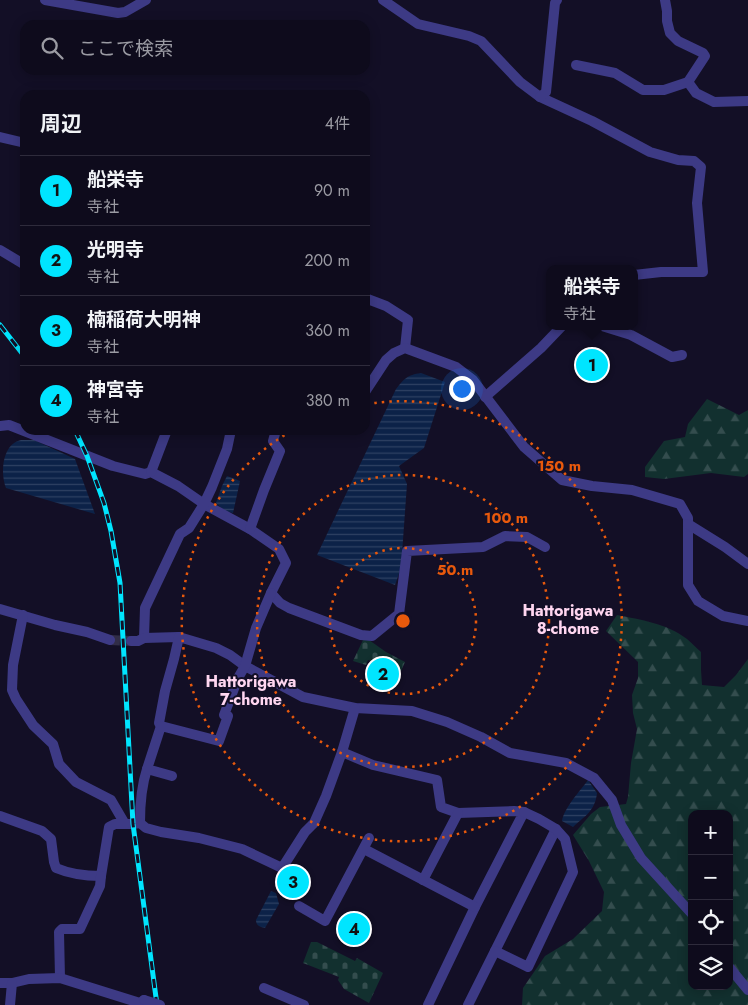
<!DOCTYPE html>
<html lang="ja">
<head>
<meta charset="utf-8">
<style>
	body { margin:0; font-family:Jost,"Noto Sans JP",sans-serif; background:#1c1929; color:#f1f3f6 }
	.controls { position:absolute; right:15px; bottom:15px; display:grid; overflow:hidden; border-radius:10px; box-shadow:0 2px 12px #0003 }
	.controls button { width:45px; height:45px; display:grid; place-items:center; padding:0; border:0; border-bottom:1px solid #2e2b3b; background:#0e0b1c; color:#f1f3f6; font:25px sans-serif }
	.you { position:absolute; left:461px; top:388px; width:18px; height:18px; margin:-12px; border:4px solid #fff; border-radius:50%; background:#1a73e8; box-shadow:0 0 0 8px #1a73e833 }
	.badge { display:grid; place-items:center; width:32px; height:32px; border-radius:50%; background:#00e5ff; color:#111; font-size:16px; font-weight:700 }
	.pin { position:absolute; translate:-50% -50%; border:2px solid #fff; box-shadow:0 1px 5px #0006 }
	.popup { position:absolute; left:546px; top:265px; width:92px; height:65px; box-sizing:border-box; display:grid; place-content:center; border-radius:10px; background:#0e0b1c; filter:drop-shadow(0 1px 4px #0005); font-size:16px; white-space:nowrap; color:#9b9ba3 }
	.popup b { font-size:19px; color:#f1f3f6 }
	.popup::after { content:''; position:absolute; left:50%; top:100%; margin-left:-10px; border:10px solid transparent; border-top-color:#0e0b1c }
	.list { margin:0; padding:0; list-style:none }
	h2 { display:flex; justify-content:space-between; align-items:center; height:65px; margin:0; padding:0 20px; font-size:21px }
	h2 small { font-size:16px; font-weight:400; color:#9b9ba3 }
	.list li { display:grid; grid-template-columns:32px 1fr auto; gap:15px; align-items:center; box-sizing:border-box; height:70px; padding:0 20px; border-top:1px solid #2e2b3b }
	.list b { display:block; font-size:19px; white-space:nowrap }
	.list p { margin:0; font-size:16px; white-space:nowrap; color:#9b9ba3 }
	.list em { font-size:16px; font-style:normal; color:#9b9ba3 }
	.icon { flex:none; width:28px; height:28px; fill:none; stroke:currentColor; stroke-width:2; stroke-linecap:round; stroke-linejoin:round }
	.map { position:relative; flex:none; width:748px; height:1005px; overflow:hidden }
	.search { position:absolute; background:#0e0b1c; box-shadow:0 2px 12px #0003; left:20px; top:20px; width:350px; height:55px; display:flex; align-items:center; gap:12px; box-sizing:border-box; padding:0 18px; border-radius:15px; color:#9b9ba3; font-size:19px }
	.panel { position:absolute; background:#0e0b1c; box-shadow:0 2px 12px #0003; left:20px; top:90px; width:350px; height:345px; border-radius:15px }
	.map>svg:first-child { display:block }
</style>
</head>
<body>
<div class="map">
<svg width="748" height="1005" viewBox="0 0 748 1005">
	<defs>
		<pattern id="forest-firs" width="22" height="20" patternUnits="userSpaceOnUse" patternTransform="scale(1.25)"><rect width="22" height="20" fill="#12302f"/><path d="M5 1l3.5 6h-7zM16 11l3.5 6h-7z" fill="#344d4e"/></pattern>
		<pattern id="cemetery-stones" width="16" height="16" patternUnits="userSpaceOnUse" patternTransform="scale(1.25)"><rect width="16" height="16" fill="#12302f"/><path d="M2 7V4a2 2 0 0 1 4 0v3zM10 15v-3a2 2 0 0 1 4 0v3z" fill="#344d4e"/></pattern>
		<pattern id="water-rules" width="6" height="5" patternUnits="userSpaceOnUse" patternTransform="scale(1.25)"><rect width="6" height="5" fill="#0c2248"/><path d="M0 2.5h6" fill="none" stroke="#2f4163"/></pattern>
	</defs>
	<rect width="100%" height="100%" fill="#130f26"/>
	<!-- forest -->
	<g fill="url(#forest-firs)" fill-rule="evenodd">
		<polygon points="707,399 739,415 748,410 748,474 744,477 711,473 664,479 645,477 645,467 664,441 685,437 688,424"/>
		<path d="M 617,615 C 641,620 666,623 687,639 C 692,643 696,648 701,652 L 701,670 L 702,685 L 724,687 L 736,675 L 748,659 L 748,1005 L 522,1005 L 523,988 L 545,956 L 573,939 L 602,911 L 604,892 L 589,861 L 573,835 L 591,814 L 600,807 L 626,804 L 628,797 L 631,763 L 637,729 L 633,713 L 632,695 L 638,678 L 638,662 L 606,631 ZM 692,814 L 729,814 L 729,986 L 692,986 Z"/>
	</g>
	<!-- cemetery -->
	<g fill="url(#cemetery-stones)">
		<polygon points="363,640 369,640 386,652 405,662 401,671 368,660 366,665 353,661"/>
		<polygon points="311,942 317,942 355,961 357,958 383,973 369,1003 344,989 338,980 339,977 303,963"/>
	</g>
	<!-- water -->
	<g fill="url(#water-rules)">
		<path d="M 421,373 L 445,382 L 424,448 L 399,466 L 407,484 L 401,568 L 395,585 L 317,555 L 396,389 C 404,379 407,375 421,373 Z"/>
		<path d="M 21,440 L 34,440 L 75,459 L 95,514 L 6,488 C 0,473 2,444 21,440 Z"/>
		<path d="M 227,476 L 240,481 L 233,513 C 227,512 220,508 216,503 L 222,486 Z"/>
		<path d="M 588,780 L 597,793 C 595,811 585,816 573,827 L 562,821 C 564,808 580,791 588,780 Z"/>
		<path d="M 271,891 L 276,893 L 279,904 L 265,928 C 259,927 256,925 256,920 Z"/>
	</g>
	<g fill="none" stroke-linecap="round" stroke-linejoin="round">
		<!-- street-tunnel -->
		<polyline stroke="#312d47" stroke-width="10" stroke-dasharray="10 5" stroke-linecap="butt" points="110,640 131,641"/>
		<!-- street -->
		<g stroke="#3d3a85" stroke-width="10">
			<polyline points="45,0 118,13 125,12 146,0"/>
			<polyline points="383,0 418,24 469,36 481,41 520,82 540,97 592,121 650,152 678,160 694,161 701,167 697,203 703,272 661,272 634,275"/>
			<polyline points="665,0 667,11 667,21 670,33 678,41 703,53 705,56 688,82 696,93 714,102 748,101"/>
			<polyline points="576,65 615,73 643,90 664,90 688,82"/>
			<polyline points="540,97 546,92 555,3 557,0"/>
			<polyline points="0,137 25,143"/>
			<polyline points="0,250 25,265"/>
			<polyline points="365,298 386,306 408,320 405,348"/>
			<polyline points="602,326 631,335 672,357 682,355"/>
			<polyline points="365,392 386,360 394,353 405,348 456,367 473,380 524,447 562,480 592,486 632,490 680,504 688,518 688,585 698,601 723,616 748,621"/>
			<polyline points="485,397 541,348 562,326"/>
			<polyline points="0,426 9,425 113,466 145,474 151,472 178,486 204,504 250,529 279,549 286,563 271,593 280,603 289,608 361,635 372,636 399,614 407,551 483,547 505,536 527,537 545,547"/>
			<polyline points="151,472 167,430"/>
			<polyline points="688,524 725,547 748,564"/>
			<polyline points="250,529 264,490 280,451 273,441 276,430"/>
			<polyline points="0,609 55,625 87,632 110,640"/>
			<path d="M 23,615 L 13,665 L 12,690 L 16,699 L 33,725 L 53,744 L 59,764 L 76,782 L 111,800 L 125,824 L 133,824 L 140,823 C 140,804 141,787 147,769"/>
			<polyline points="144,638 145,608 180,534 189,528 204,504 212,487 227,449 231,430"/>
			<polyline points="131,641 138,641 144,638 179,637 216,648 230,655 245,666 303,697 355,708 412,711 447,722 481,737 510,753 566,763 594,778 612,800 621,825 641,858 692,914"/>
			<polyline points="161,726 159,723 165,691 174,659 179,637"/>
			<polyline points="342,752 373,765 437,780 441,807 458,813 514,811 524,812 475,907 428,1005"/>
			<polyline points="172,776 147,769 161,726 219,741 228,716 224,715 238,678 245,666 256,628 271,593"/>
			<path d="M 0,816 L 42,831 L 51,839 L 54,862 L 56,868 C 70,874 85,876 101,876 L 109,827 L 115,824 L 125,824"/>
			<polyline points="140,823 146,828 161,832 199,838 242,849 280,867 284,865 305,832 314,823 326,796 342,752 355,708"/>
			<polyline points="364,849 475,907"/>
			<polyline points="423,880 458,813"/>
			<polyline points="299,906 325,921 369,838"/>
			<polyline points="495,951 556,829"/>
			<polyline points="729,967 748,990"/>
			<polyline points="60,978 59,932 62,929 80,929 100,886 101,876"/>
			<polyline points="0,983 12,983 29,979 60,978 140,1003 144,1000"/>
			<polyline points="264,988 304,1005"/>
			<polyline points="10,1005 12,983"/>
			<polyline points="468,1005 495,951 528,967 573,872 565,839 556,829 539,819 524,812"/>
		</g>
		<!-- rail casing -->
		<g stroke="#00e5ff" stroke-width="5">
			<g id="rail">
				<polyline points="0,325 25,357"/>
				<polyline points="75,430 87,456 104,503 111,531 120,583 133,824 157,1005"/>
			</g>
		</g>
		<!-- rail -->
		<use href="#rail" stroke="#130f26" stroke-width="3" stroke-dasharray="9" stroke-linecap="butt"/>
		<!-- street-bridge -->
		<polyline stroke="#3d3a85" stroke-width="10" points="144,1000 160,1005"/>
	</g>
	<!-- distance rings -->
	<g fill="none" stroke="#e8590c" stroke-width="2.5" stroke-dasharray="2.5 5">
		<circle cx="403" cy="621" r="73"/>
		<circle cx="403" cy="621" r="146"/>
		<path d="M367 404A220 220 0 1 1 293 430"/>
	</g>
	<g text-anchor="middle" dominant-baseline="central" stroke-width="4" stroke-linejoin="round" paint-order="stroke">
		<!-- neighbourhood labels -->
		<g font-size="16" font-weight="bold" fill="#ffd6f0" stroke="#130f26">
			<text x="568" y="610">Hattorigawa<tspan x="568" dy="18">8-chome</tspan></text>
			<text x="251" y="681">Hattorigawa<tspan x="251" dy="18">7-chome</tspan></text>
		</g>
	</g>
	<circle cx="403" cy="621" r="8" fill="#e8590c" stroke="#130f26" stroke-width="2.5"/>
	<g font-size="15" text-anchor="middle" font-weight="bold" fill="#e8590c" stroke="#130f26" stroke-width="4" stroke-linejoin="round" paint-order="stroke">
		<text x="559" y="471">150 m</text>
		<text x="506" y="523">100 m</text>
		<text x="455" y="575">50 m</text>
	</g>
</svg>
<div class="controls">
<button>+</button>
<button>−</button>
<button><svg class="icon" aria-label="locate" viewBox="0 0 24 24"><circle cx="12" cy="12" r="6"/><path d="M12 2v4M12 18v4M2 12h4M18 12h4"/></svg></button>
<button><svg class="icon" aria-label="layers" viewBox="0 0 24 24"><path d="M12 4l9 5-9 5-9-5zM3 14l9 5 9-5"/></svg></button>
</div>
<div class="you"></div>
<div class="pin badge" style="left:592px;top:365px">1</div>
<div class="popup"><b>船栄寺</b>寺社</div>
<div class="pin badge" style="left:383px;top:674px">2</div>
<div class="pin badge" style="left:293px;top:882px">3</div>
<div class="pin badge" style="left:354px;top:929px">4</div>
<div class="search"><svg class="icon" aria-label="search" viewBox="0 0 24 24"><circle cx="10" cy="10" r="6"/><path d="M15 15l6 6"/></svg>ここで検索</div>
<section class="panel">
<h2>周辺<small>4件</small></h2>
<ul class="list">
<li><span class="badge">1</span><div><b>船栄寺</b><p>寺社</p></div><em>90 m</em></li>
<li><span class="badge">2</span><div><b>光明寺</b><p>寺社</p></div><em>200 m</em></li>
<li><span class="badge">3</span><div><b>楠稲荷大明神</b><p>寺社</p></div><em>360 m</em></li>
<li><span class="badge">4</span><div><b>神宮寺</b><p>寺社</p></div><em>380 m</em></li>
</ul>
</section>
</div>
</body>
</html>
